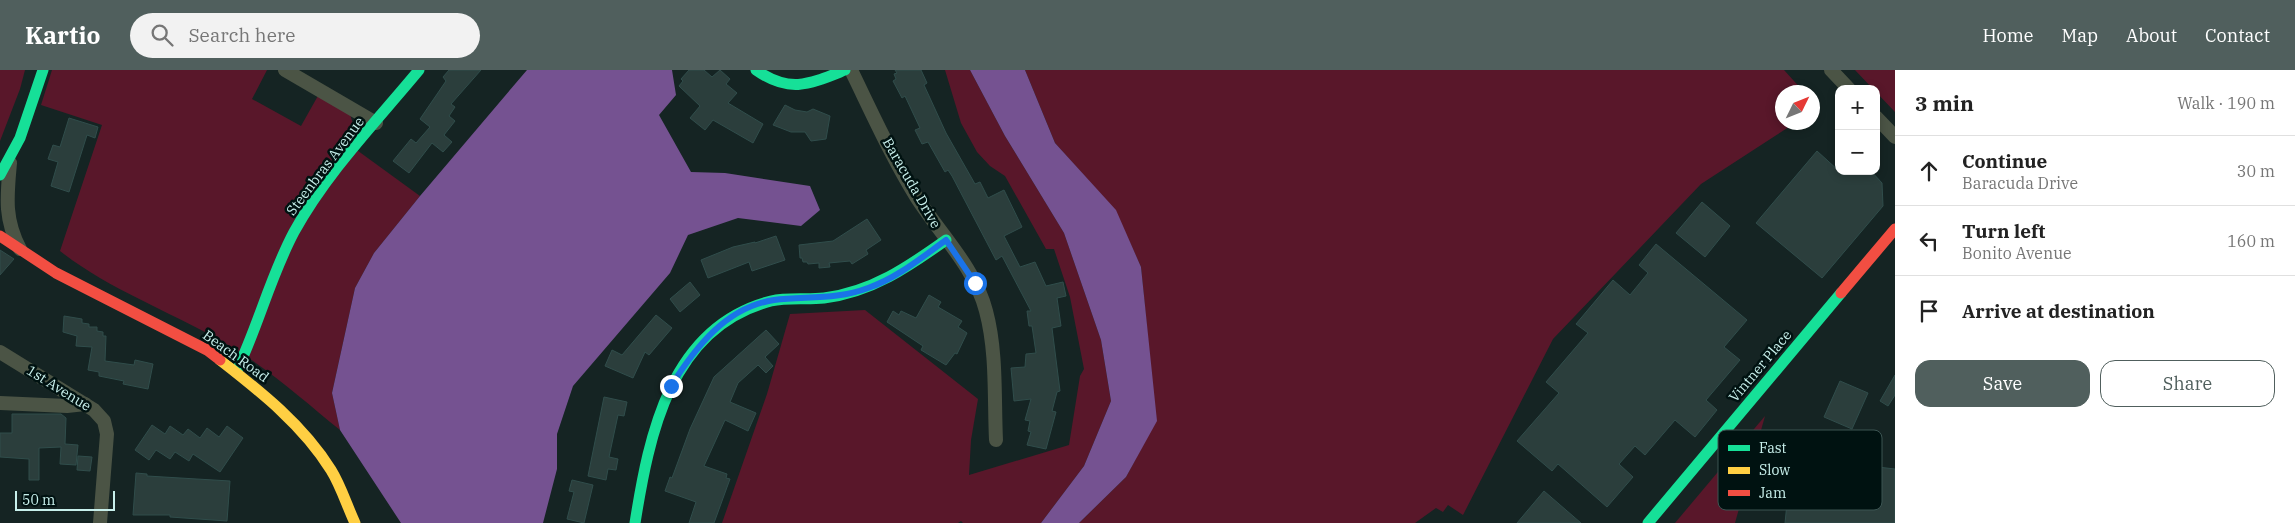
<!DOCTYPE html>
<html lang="en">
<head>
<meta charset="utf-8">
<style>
	body { margin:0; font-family:"IBM Plex Serif",serif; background:#f2f2f2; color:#222 }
	.controls { position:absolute; right:15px; top:15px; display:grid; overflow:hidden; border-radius:10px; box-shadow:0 2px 8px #0003 }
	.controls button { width:45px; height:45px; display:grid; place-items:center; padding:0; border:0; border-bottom:1px solid #e0e0e0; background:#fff; color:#222; font:25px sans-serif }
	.compass { position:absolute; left:1775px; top:15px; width:45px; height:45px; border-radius:50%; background:#fff; box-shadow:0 2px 8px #0003; rotate:47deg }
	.scale { position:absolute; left:15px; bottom:12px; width:100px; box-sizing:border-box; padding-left:5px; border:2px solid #c8f0ec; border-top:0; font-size:14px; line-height:18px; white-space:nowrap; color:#c8f0ec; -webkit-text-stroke:4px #001211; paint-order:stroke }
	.stop { position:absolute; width:15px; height:15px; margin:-11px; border:4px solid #1a73e8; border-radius:50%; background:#fff }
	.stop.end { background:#1a73e8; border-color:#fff; box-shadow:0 1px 5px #0008 }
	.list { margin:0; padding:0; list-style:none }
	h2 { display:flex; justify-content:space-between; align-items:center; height:65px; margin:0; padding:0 20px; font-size:21px }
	h2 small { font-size:16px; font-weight:400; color:#767676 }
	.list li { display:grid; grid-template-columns:32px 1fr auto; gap:15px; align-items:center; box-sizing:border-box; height:70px; padding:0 20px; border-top:1px solid #e0e0e0 }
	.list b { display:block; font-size:19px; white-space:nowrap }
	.list p { margin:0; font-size:16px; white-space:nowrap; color:#767676 }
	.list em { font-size:16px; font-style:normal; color:#767676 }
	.actions { display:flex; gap:10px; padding:15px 20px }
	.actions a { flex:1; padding:11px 0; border:1px solid #505f5d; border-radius:15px; text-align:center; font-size:18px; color:#505f5d }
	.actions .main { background:#505f5d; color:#fff }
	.icon { flex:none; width:28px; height:28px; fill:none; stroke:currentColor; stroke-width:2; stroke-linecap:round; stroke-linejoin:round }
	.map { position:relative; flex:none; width:1895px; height:453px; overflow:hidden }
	header { display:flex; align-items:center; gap:30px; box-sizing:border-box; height:70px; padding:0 25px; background:#505f5d; color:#fff }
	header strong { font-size:24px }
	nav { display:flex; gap:28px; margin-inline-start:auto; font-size:18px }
	.search { width:350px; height:45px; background:#f2f2f2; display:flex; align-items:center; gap:12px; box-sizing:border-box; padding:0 18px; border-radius:28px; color:#767676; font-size:19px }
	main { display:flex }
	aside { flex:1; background:#fff }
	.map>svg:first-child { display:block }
</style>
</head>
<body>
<header>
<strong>Kartio</strong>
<div class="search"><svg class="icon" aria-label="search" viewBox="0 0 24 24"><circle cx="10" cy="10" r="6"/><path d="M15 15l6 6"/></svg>Search here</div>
<nav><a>Home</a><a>Map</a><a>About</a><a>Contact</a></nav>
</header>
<main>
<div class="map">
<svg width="1895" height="453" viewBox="0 0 1895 453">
	<rect width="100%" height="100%" fill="#152423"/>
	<!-- green -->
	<g fill="#59172a">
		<polygon points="0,0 25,0 20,19 0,71"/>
		<path d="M 52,0 L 267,0 L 252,29 L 301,56 L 319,24 L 350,44 L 353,54 L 343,70 L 420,126 L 374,183 L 355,218 L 332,323 L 340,360 C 301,328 263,294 218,269 C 166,240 107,218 60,181 L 102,55 L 41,35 Z"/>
		<polygon points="945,0 970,0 1005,66 1064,163 1101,270 1111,331 1084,396 1041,453 963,453 961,451 958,453 722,453 767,324 790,244 865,240 978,329 971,370 969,405 1069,375 1080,306 1084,299 1070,227 1054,179 1046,179 1005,106 990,96 977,82 961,53"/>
		<polygon points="1025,0 1784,0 1804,22 1782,22 1782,52 1795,53 1701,114 1553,269 1463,445 1448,435 1443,442 1436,438 1415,453 1079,453 1126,407 1156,351 1141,197 1115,140 1055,73"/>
		<polygon points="1855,0 1895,0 1895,42 1876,22 1876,19 1873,19"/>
		<polygon points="1765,346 1735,453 1675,453"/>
	</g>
	<!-- water -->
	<g fill="#755291">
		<polygon points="527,0 672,0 676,25 659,45 691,102 725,103 810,116 820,140 801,156 738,148 688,165 670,203 573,316 557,364 557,399 543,453 401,453 340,360 332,323 355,218 374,183 420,126"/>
		<polygon points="970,0 1025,0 1055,73 1116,140 1141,197 1157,351 1126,407 1079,453 1041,453 1084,396 1111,331 1101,270 1064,163 1005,66"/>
	</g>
	<!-- building -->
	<g fill="#2b3e3c" stroke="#304d4b">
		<polygon points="449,0 481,0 451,34 455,37 449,46 455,51 444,65 452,72 443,82 432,73 409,103 393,91 411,69 416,73 430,57 420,49 446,11 443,7"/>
		<polygon points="689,0 704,0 712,7 720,0 730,9 726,14 737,23 728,33 763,54 753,73 713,50 705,60 690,48 700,36 679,16 683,11 681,9"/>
		<polygon points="895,0 921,0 927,13 924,15 946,63 975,114 980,112 988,128 1004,120 1022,157 1004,166 1020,197 1035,192 1046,216 1063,212 1066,226 1057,228 1061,256 1052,258 1060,321 1057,322 1052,341 1056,342 1046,379 1027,375 1031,362 1028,361 1030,351 1025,350 1031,329 1014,331 1011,298 1025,297 1026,284 1036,283 1032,256 1029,256 1027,241 1031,241 1002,186 996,190 952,106 948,100 945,102 928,72 922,74 915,60 920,58 905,26 902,28 893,11 896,9 894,4 897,3"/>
		<polygon points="785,35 795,40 807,42 813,39 830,46 826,69 811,71 805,62 791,62 773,55"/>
		<polygon points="69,48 98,57 95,68 87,65 69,122 51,116 58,92 48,89 53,75 60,77"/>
		<polygon points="1817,81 1839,101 1846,105 1849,101 1871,101 1882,113 1883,136 1822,208 1756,153"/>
		<polygon points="1702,132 1730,156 1705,187 1676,163"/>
		<polygon points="867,149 881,170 866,180 868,184 852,194 850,191 829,193 830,197 819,198 819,193 808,194 807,192 803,192 802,188 800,188 799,175 833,171"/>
		<polygon points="776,166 785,190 752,201 749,192 708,208 701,190 733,177 755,172 755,173"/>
		<polygon points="1656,174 1747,250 1724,277 1740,290 1706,330 1717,340 1695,367 1675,350 1645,385 1635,376 1619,394 1633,407 1607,437 1558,394 1552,401 1517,371 1559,323 1546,312 1588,263 1576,254 1613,210 1630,225 1648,203 1639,195"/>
		<polygon points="0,180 14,189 0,205"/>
		<polygon points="690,212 700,225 680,242 670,229"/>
		<polygon points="929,225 941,232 938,237 962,251 958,257 967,263 957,284 955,283 946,295 921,280 923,276 887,252 893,241 899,245 901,241 916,248"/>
		<polygon points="656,245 672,258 649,285 645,282 633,308 605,296 612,280 622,285"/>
		<polygon points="64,246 82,249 82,253 89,254 89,257 97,257 97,261 103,262 103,266 106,266 105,291 134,295 135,290 153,294 148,319 123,314 124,311 99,306 99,302 88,300 92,277 76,276 77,266 63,262"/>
		<polygon points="766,260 779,274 765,287 773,296 766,303 758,295 738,313 730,332 756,343 748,361 725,350 704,396 727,404 726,408 730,409 714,453 689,453 696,432 665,421 670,407 672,408 690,359 714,307"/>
		<polygon points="1895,305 1895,325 1888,336 1880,331"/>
		<polygon points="1840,311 1868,323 1852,359 1824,347"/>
		<polygon points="604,327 627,332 624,346 618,345 609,387 618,389 616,400 608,399 606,410 588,406"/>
		<polygon points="12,344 61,344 66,348 65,374 78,375 76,395 60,394 61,377 39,378 39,410 29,410 29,389 0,387 0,363 12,363"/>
		<polygon points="152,355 165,364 170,356 183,365 188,359 200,368 207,358 219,367 227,356 243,368 220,402 193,384 189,391 175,382 170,389 156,380 149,390 135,380"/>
		<polygon points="78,386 92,387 90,401 77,400"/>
		<polygon points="1825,391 1895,399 1895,453 1785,453 1790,404 1823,408"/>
		<polygon points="136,403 147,404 147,406 230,411 227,451 170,447 170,445 133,445"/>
		<polygon points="572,410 593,415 584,453 567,449 574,422 569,421"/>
		<polygon points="1544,421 1581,453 1517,453"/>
	</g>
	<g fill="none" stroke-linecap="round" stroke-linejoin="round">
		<!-- street -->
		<g stroke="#4b5445" stroke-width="14">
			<polyline points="285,0 376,53"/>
			<path d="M 851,0 C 872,43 892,88 917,128 C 941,165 975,198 986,241 C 997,282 994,328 996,370"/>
			<polyline points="1831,0 1849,19"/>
			<polyline points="1876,47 1895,67"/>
			<path d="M 10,93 C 7,126 4,149 20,179"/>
			<polyline points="0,282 94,340 104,351 107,364 100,453"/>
			<polyline points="0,333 67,336 85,334"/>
		</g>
		<!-- fast -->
		<g stroke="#16e098" stroke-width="11">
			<path d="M 756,0 C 790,24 810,14 845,0"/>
			<polyline points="0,105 20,68 43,0"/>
			<path d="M 236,302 C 258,257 270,207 294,162 C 327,102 376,52 419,0"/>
			<path d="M 635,453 C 649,365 670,257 771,231 C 788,227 807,230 824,228 C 872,222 908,197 946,170"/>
			<polyline points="1648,453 1841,223"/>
		</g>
		<!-- slow -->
		<path stroke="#ffcf43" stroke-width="11" d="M 220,290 C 261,322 303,355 331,400 C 341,416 347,436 355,453"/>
		<!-- jam -->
		<g stroke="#f24e42" stroke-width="11">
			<polyline points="0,166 56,203 207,280 220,290"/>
			<polyline points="1841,223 1895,159"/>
		</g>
	</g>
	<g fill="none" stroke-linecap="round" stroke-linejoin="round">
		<!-- route -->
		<path stroke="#1a73e8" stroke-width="6" d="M 671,316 C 695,278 726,237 774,230 C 806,226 837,230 868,218 C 897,208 921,188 946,170 L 975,213"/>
	</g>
	<g text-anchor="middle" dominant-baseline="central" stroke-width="5" stroke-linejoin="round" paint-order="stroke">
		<!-- street labels -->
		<g font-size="14" fill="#c8f0ec" stroke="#001211">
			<text transform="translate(325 96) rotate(-53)">Steenbras Avenue</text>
			<text transform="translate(912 113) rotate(60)">Baracuda Drive</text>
			<text transform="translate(236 286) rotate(36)">Beach Road</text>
			<text transform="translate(1760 296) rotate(-50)">Vintner Place</text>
			<text transform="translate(59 318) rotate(32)">1st Avenue</text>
		</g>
	</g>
	<!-- legend -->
	<rect x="1718" y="360" width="164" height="80" rx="8" fill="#001211" stroke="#3c5553" stroke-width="1"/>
	<rect x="1728" y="375" width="22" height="6" fill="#16e098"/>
	<rect x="1728" y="397" width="22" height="7" fill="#ffcf43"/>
	<rect x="1728" y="420" width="22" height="6" fill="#f24e42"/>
	<g font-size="14" fill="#c8f0ec">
		<text x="1759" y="383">Fast</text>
		<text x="1759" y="405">Slow</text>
		<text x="1759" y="428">Jam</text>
	</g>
</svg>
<div class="controls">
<button>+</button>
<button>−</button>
</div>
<svg class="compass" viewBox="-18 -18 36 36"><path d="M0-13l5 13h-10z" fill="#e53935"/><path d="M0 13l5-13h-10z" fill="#767676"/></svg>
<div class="scale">50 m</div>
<div class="stop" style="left:975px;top:213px"></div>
<div class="stop end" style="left:671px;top:316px"></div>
</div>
<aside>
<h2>3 min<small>Walk · 190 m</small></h2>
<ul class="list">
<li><svg class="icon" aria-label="ahead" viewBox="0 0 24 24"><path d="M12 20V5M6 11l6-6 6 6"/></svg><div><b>Continue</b><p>Baracuda Drive</p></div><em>30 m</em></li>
<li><svg class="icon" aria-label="left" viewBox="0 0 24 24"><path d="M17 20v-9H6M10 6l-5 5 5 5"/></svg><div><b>Turn left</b><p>Bonito Avenue</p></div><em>160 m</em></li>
<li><svg class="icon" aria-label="arrive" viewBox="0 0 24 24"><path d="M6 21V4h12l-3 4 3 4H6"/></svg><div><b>Arrive at destination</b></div></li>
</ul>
<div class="actions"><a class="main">Save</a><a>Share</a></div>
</aside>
</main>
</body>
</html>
